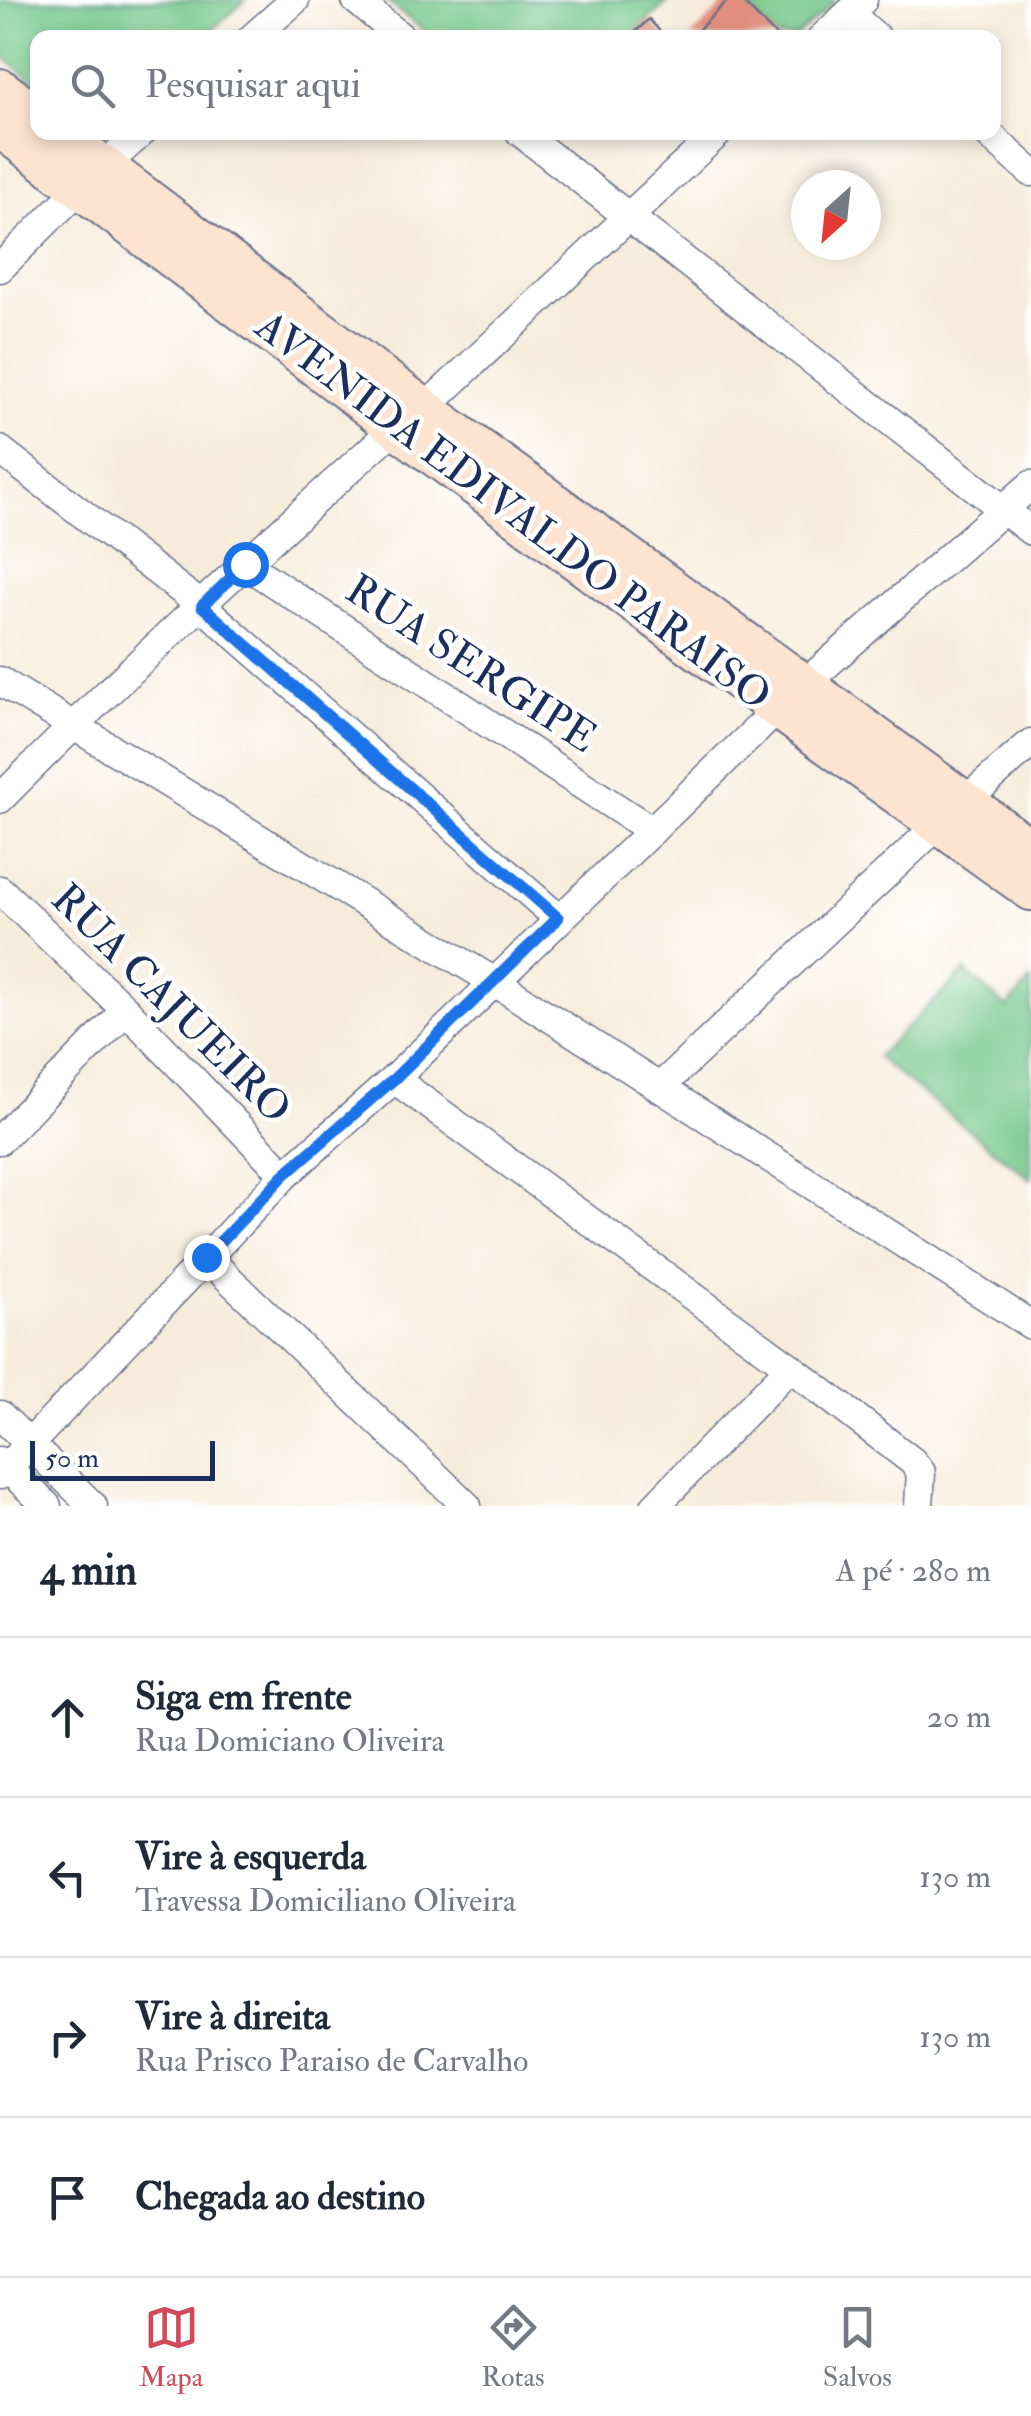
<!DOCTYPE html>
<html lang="pt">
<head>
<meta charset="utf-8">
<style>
	body { margin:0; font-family:"IM FELL Double Pica",serif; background:#f2f2f3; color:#1f2937 }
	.compass { position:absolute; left:791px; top:170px; width:90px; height:90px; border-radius:50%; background:#fff; box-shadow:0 5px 15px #0003; rotate:207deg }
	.scale { position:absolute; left:30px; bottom:25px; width:185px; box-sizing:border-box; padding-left:10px; border:5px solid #1b2f5e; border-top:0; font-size:28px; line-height:35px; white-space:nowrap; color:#1b2f5e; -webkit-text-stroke:8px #fff; paint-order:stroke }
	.stop { position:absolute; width:30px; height:30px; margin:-22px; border:8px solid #1a73e8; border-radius:50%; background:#fff }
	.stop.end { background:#1a73e8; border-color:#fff; box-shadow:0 2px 10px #0008 }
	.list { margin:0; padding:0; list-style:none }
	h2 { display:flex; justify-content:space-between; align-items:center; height:130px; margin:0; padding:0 40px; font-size:42px }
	h2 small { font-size:32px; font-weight:400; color:#747a83 }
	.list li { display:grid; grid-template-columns:65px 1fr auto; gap:30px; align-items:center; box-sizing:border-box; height:160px; padding:0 40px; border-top:2px solid #e0e1e3 }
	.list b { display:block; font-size:38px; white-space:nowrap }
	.list p { margin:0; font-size:32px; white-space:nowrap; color:#747a83 }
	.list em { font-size:32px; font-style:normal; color:#747a83 }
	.icon { flex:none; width:55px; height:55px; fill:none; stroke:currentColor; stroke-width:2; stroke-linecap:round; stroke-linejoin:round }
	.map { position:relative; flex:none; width:1031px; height:1506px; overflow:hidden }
	.search { position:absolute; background:#fff; box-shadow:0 5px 15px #0003; left:30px; right:30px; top:30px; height:110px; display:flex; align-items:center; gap:25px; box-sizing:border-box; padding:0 35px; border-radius:20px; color:#747a83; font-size:38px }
	.sheet { height:770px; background:#fff }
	nav { display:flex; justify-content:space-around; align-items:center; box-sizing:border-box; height:140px; border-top:2px solid #e0e1e3; background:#fff; font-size:28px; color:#747a83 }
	nav a { display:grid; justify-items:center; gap:5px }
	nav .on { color:#d1495b }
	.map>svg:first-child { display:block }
</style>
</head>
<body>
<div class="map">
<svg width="1031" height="1506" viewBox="0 0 1031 1506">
	<rect width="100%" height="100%" fill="#fff"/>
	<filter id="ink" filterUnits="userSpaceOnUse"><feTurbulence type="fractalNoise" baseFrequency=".01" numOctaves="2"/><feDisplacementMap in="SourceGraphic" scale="20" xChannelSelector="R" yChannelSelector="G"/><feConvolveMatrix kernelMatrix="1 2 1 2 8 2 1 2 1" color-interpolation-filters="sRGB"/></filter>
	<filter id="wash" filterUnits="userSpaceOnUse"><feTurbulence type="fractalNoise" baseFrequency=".0048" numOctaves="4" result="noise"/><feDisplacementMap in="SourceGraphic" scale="40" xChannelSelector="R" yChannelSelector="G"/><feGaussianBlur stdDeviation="2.25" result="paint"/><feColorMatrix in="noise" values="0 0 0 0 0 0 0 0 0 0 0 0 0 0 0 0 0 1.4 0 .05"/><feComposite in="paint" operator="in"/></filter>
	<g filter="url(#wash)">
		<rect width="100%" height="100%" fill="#f7ecdb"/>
		<!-- green -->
		<g fill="#75c88a" stroke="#487c74" stroke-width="2.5">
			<polygon points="0,0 246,0 204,37 38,38 37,84 0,54"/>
			<polygon points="385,0 670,0 629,38 432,37"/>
			<polygon points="741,0 833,0 835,2 796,37 778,38"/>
			<polygon points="965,971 1007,1008 1031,980 1031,1179 876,1057"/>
		</g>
		<g id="blocks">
			<!-- building -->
			<g fill="#e28e7f">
				<polygon points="728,0 741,0 778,38 690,38"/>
				<polygon points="649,19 666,38 629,38"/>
			</g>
		</g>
	</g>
	<g filter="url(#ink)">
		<use href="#blocks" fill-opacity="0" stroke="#68718a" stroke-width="2.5"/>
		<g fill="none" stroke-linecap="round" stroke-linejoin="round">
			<!-- street casing -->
			<g stroke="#68718a" stroke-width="31">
				<g id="street">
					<polyline points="356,0 402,38"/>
					<polyline points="849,13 877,38"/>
					<polyline points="252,38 295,0"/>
					<polyline points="822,38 863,0"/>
					<polyline points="520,132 1031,531"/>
					<polyline points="986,132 1031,172"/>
					<polyline points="0,268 81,187 142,132"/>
					<polyline points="0,450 202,606 558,918"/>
					<polyline points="245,564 652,831"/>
					<polyline points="0,681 493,981 1031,1325"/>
					<path d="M 0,799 C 127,670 262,548 396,427 L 424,409 L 719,132"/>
					<polyline points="0,890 126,1010 285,1175"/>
					<polyline points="394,1079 790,1367 912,1461 921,1472 919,1506"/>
					<polyline points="659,1088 940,823 1031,743"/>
					<polyline points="0,1140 126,1010"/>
					<polyline points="206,1257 467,1506"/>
					<polyline points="0,1415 93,1506"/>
					<polyline points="0,1461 47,1506"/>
					<polyline points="0,1475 285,1175 394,1079 802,686 1031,485"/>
					<polyline points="655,1506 790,1367"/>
				</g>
			</g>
			<!-- secondary casing -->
			<g stroke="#68718a" stroke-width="44">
				<g id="secondary">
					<polyline points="0,89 38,117"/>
					<polyline points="0,127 396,427 779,709 1031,890"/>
					<polyline points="58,132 424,409 1031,850"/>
				</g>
			</g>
			<!-- street -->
			<use href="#street" stroke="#fff" stroke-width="28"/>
			<!-- secondary -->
			<use href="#secondary" stroke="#fde4d1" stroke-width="40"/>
		</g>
	</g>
	<g fill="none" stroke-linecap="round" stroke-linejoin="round" filter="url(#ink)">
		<!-- route -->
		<polyline stroke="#1a73e8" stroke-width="12" points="206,1257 284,1175 394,1079 558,918 202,606 245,564"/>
	</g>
	<g text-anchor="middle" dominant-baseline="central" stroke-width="9" stroke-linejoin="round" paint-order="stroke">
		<!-- street labels -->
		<g font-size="42" fill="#1b2f5e" stroke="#fff">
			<text transform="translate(513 511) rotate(37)">AVENIDA EDIVALDO PARAISO</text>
			<text transform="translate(471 664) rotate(33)">RUA SERGIPE</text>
			<text transform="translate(171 1004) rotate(45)">RUA CAJUEIRO</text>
		</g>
	</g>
</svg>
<svg class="compass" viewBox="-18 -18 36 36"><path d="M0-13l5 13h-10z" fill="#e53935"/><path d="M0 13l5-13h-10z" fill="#747a83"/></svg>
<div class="scale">50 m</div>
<div class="stop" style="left:245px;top:564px"></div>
<div class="stop end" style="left:206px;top:1257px"></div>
<div class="search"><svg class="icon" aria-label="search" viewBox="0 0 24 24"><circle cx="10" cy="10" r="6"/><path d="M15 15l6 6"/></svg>Pesquisar aqui</div>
</div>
<section class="sheet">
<h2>4 min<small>A pé · 280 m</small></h2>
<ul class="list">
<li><svg class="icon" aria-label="ahead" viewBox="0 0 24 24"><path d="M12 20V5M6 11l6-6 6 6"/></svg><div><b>Siga em frente</b><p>Rua Domiciano Oliveira</p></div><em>20 m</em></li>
<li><svg class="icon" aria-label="left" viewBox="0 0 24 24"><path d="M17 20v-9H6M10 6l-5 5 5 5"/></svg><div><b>Vire à esquerda</b><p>Travessa Domiciliano Oliveira</p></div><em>130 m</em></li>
<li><svg class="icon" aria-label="right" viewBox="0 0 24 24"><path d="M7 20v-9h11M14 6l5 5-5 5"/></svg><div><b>Vire à direita</b><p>Rua Prisco Paraiso de Carvalho</p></div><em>130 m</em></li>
<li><svg class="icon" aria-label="arrive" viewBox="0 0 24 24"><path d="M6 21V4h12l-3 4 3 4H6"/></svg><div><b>Chegada ao destino</b></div></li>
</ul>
</section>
<nav>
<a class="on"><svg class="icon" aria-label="map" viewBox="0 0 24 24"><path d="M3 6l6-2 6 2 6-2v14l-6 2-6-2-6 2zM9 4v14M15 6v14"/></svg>Mapa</a>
<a><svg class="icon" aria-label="directions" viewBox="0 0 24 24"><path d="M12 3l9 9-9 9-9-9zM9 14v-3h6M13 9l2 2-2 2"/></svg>Rotas</a>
<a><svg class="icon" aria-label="saved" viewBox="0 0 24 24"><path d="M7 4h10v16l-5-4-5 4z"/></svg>Salvos</a>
</nav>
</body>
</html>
